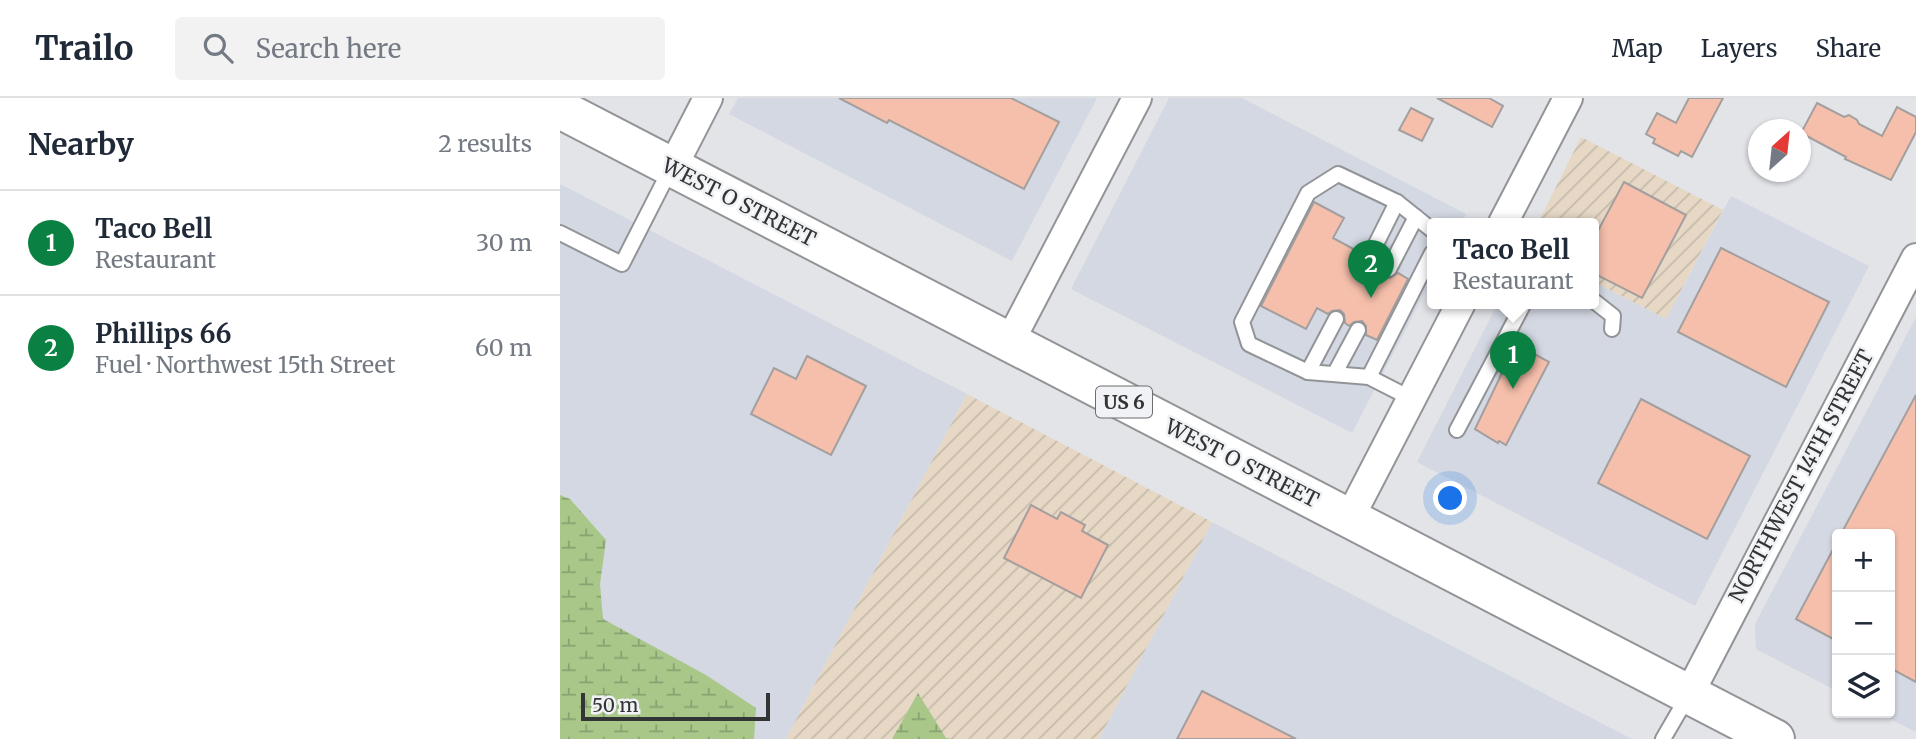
<!DOCTYPE html>
<html lang="en">
<head>
<meta charset="utf-8">
<style>
	body { margin:0; font-family:Merriweather,serif; background:#f2f2f3; color:#1f2937 }
	.controls { position:absolute; right:21px; bottom:21px; display:grid; overflow:hidden; border-radius:7px; box-shadow:0 2px 5px #0004 }
	.controls button { width:63px; height:63px; display:grid; place-items:center; padding:0; border:0; border-bottom:2px solid #e0e1e3; background:#fff; color:#1f2937; font:35px sans-serif }
	.compass { position:absolute; left:1188px; top:21px; width:63px; height:63px; border-radius:50%; background:#fff; box-shadow:0 2px 5px #0004; rotate:27deg }
	.scale { position:absolute; left:21px; bottom:18px; width:189px; box-sizing:border-box; padding-left:7px; border:4px solid #333435; border-top:0; font-size:19px; line-height:24px; white-space:nowrap; color:#333435; -webkit-text-stroke:5px #f0f2f5; paint-order:stroke }
	.you { position:absolute; left:891px; top:401px; width:24px; height:24px; margin:-18px; border:5px solid #fff; border-radius:50%; background:#1a73e8; box-shadow:0 0 0 10px #1a73e833 }
	.badge { display:grid; place-items:center; width:46px; height:46px; border-radius:50%; background:#0b8043; color:#fff; font-size:23px; font-weight:700 }
	.pin { position:absolute; translate:-50% -58px; filter:drop-shadow(0 2px 4px #0008) }
	.pin::after { content:''; position:absolute; top:37px; width:24px; height:21px; background:inherit; clip-path:polygon(0 0,100% 0,50% 100%) }
	.popup { position:absolute; left:867px; top:120px; width:172px; height:91px; box-sizing:border-box; display:grid; place-content:center; border-radius:7px; background:#fff; filter:drop-shadow(0 2px 5px #0005); font-size:23px; white-space:nowrap; color:#747a83 }
	.popup b { font-size:26px; color:#1f2937 }
	.popup::after { content:''; position:absolute; left:50%; top:100%; margin-left:-14px; border:14px solid transparent; border-top-color:#fff }
	.list { margin:0; padding:0; list-style:none }
	h2 { display:flex; justify-content:space-between; align-items:center; height:91px; margin:0; padding:0 28px; font-size:30px }
	h2 small { font-size:23px; font-weight:400; color:#747a83 }
	.list li { display:grid; grid-template-columns:46px 1fr auto; gap:21px; align-items:center; box-sizing:border-box; height:105px; padding:0 28px; border-top:2px solid #e0e1e3 }
	.list b { display:block; font-size:26px; white-space:nowrap }
	.list p { margin:0; font-size:23px; white-space:nowrap; color:#747a83 }
	.list em { font-size:23px; font-style:normal; color:#747a83 }
	.icon { flex:none; width:38px; height:38px; fill:none; stroke:currentColor; stroke-width:2; stroke-linecap:round; stroke-linejoin:round }
	.map { position:relative; flex:none; width:1356px; height:641px; overflow:hidden }
	header { display:flex; align-items:center; gap:42px; box-sizing:border-box; height:98px; padding:0 35px; background:#fff; border-bottom:2px solid #e0e1e3 }
	header strong { font-size:33px }
	nav { display:flex; gap:38px; margin-inline-start:auto; font-size:24px }
	.search { width:490px; height:63px; background:#f2f2f3; display:flex; align-items:center; gap:18px; box-sizing:border-box; padding:0 24px; border-radius:7px; color:#747a83; font-size:26px }
	main { display:flex }
	aside { flex:1; background:#fff }
	.map>svg:first-child { display:block }
</style>
</head>
<body>
<header>
<strong>Trailo</strong>
<div class="search"><svg class="icon" aria-label="search" viewBox="0 0 24 24"><circle cx="10" cy="10" r="6"/><path d="M15 15l6 6"/></svg>Search here</div>
<nav><a>Map</a><a>Layers</a><a>Share</a></nav>
</header>
<main>
<aside>
<h2>Nearby<small>2 results</small></h2>
<ul class="list">
<li><span class="badge">1</span><div><b>Taco Bell</b><p>Restaurant</p></div><em>30 m</em></li>
<li><span class="badge">2</span><div><b>Phillips 66</b><p>Fuel · Northwest 15th Street</p></div><em>60 m</em></li>
</ul>
</aside>
<div class="map">
<svg width="1356" height="641" viewBox="0 0 1356 641">
	<defs>
		<pattern id="industrial-furrows" width="10" height="10" patternUnits="userSpaceOnUse" patternTransform="scale(1.75)"><rect width="10" height="10" fill="#e6d8c5"/><path d="M-1 1l2-2M0 10L10 0M9 11l2-2" fill="none" stroke="#c6baaa"/></pattern>
		<pattern id="wetland-marsh" width="20" height="14" patternUnits="userSpaceOnUse" patternTransform="scale(1.75)"><rect width="20" height="14" fill="#a8c789"/><path d="M1 5h8M5 5V1M11 12h8M15 12V8" fill="none" stroke="#89a271"/></pattern>
	</defs>
	<rect width="100%" height="100%" fill="#e3e4e8"/>
	<!-- built -->
	<g fill="#d3d8e2">
		<polygon points="178,0 537,0 452,163 169,16"/>
		<polygon points="609,0 682,0 906,116 902,125 872,125 872,181 792,335 511,191"/>
		<polygon points="0,86 407,296 226,641 0,641"/>
		<polygon points="1171,98 1309,168 1135,508 857,364 938,205 1034,205 1034,184 1106,221"/>
		<polygon points="1356,219 1356,634 1318,615 1330,615 1330,436 1277,436 1277,593 1196,551 1195,526"/>
		<polygon points="652,424 1072,641 539,641"/>
	</g>
	<!-- industrial -->
	<g fill="url(#industrial-furrows)">
		<polygon points="1021,39 1163,112 1106,221 1034,184 1034,125 978,125"/>
		<polygon points="407,296 652,424 539,641 226,641"/>
	</g>
	<!-- wetland -->
	<g fill="url(#wetland-marsh)">
		<polygon points="0,397 10,401 46,442 40,486 43,521 146,577 196,610 194,641 0,641"/>
		<polygon points="358,595 386,640 395,641 332,641"/>
	</g>
	<!-- building -->
	<g fill="#f5bfab" stroke="#a39f9e" stroke-width="2">
		<polygon points="279,0 451,0 499,24 464,91 329,22 327,25"/>
		<polygon points="877,0 929,0 943,8 932,29"/>
		<polygon points="1129,0 1163,0 1132,59 1121,53 1118,58 1093,45 1095,41 1086,36 1097,15 1116,25"/>
		<polygon points="1257,5 1284,19 1289,17 1297,22 1299,26 1322,38 1337,9 1356,19 1356,34 1331,82 1285,61 1286,59 1241,35"/>
		<polygon points="851,10 873,21 862,43 839,32"/>
		<polygon points="1064,84 1126,117 1082,200 1033,175 1033,142"/>
		<polygon points="754,104 784,120 773,140 801,155 800,161 804,168 810,169 817,164 821,166 820,172 824,179 830,180 838,175 848,181 817,242 806,237 806,228 802,223 794,224 789,228 785,225 784,216 780,212 772,213 768,216 757,210 746,231 701,208"/>
		<polygon points="1161,150 1269,204 1226,289 1118,234"/>
		<polygon points="956,246 989,264 946,347 939,343 938,345 915,331"/>
		<polygon points="247,258 306,288 271,357 191,316 214,270 236,281"/>
		<polygon points="1356,297 1356,584 1330,570 1330,436 1281,436"/>
		<polygon points="1081,301 1190,358 1147,441 1038,385"/>
		<polygon points="471,407 497,421 501,414 525,427 522,433 548,447 521,500 444,460"/>
		<polygon points="1277,444 1277,543 1236,521"/>
		<polygon points="642,593 736,641 617,641"/>
	</g>
	<g fill="none" stroke-linecap="round" stroke-linejoin="round">
		<!-- service casing -->
		<g stroke="#929497" stroke-width="18">
			<g id="service">
				<polyline points="0,135 62,166 111,70"/>
				<polyline points="809,160 837,104 872,132"/>
				<polyline points="829,171 856,119"/>
				<polyline points="1034,203 1053,218 1052,231"/>
				<polyline points="776,221 748,274 809,279"/>
				<polyline points="748,274 689,246 682,224 748,95 778,76 837,104"/>
				<polyline points="775,275 798,232"/>
				<polyline points="852,301 809,279 872,155"/>
				<polyline points="897,332 964,205"/>
				<polyline points="1103,641 1128,598"/>
			</g>
		</g>
		<!-- minor casing -->
		<g stroke="#929497" stroke-width="32">
			<g id="minor">
				<polyline points="112,70 148,0"/>
				<polyline points="943,125 1008,0"/>
				<polyline points="449,245 577,0"/>
				<polyline points="789,421 901,205"/>
				<polyline points="1128,598 1356,160"/>
			</g>
		</g>
		<!-- primary casing -->
		<g stroke="#929497" stroke-width="42">
			<polyline id="primary" points="0,11 1215,641"/>
		</g>
		<!-- service -->
		<use href="#service" stroke="#fff" stroke-width="14"/>
		<!-- minor -->
		<use href="#minor" stroke="#fff" stroke-width="28"/>
		<!-- primary -->
		<use href="#primary" stroke="#fff" stroke-width="38"/>
	</g>
	<g text-anchor="middle" dominant-baseline="central" stroke-width="5" stroke-linejoin="round" paint-order="stroke">
		<!-- shield labels -->
		<rect fill="#f0f2f5" stroke="#6c6d6f" stroke-width="2" x="536" y="288.5" width="56" height="31" rx="5"/>
		<g font-size="19" font-weight="bold" fill="#333435">
			<text x="564" y="304">US 6</text>
		</g>
		<!-- street labels -->
		<g font-size="21" fill="#333435" stroke="#f0f2f5">
			<text transform="translate(179 104) rotate(27)">WEST O STREET</text>
			<text transform="translate(682 365) rotate(27)">WEST O STREET</text>
			<text transform="translate(1241 378) rotate(-62)">NORTHWEST 14TH STREET</text>
		</g>
	</g>
</svg>
<div class="controls">
<button>+</button>
<button>−</button>
<button><svg class="icon" aria-label="layers" viewBox="0 0 24 24"><path d="M12 4l9 5-9 5-9-5zM3 14l9 5 9-5"/></svg></button>
</div>
<svg class="compass" viewBox="-18 -18 36 36"><path d="M0-13l5 13h-10z" fill="#e53935"/><path d="M0 13l5-13h-10z" fill="#747a83"/></svg>
<div class="scale">50 m</div>
<div class="you"></div>
<div class="pin badge" style="left:953px;top:291px">1</div>
<div class="popup"><b>Taco Bell</b>Restaurant</div>
<div class="pin badge" style="left:811px;top:200px">2</div>
</div>
</main>
</body>
</html>
